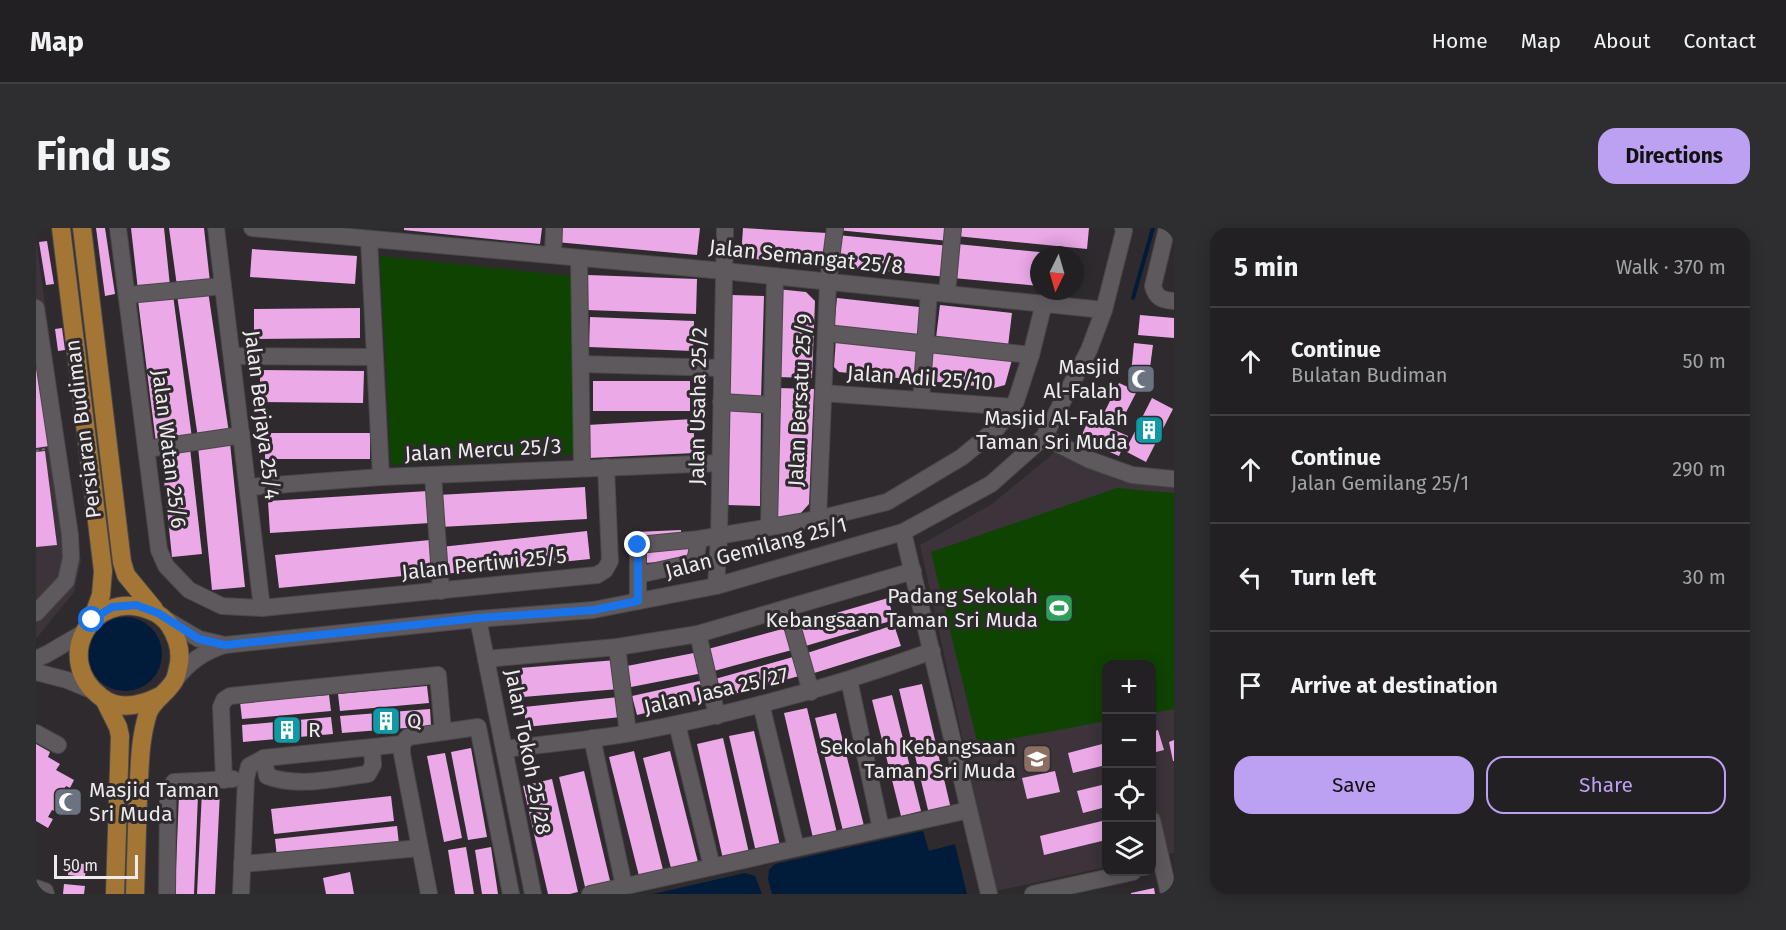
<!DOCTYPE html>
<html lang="en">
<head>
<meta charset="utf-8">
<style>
	body { margin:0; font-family:"Fira Sans",sans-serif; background:#2e2d2f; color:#f1f3f6 }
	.controls { position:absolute; right:18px; bottom:18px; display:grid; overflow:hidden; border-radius:12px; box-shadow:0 3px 15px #0003 }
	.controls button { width:54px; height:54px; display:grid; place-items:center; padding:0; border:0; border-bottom:2px solid #3f3e40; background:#222022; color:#f1f3f6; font:30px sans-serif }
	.compass { position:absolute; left:994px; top:18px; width:54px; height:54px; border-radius:50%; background:#222022; box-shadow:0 3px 15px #0003; rotate:185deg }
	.scale { position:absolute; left:18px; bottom:15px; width:84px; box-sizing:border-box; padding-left:6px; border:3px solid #eeebed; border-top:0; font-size:16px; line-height:21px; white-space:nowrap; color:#eeebed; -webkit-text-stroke:4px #2e2a2e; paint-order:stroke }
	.stop { position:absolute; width:18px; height:18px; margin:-14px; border:4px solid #1a73e8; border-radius:50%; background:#fff }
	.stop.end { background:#1a73e8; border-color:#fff; box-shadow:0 2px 6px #0008 }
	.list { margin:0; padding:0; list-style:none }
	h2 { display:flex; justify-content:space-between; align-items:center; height:78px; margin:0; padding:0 24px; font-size:26px }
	h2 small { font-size:20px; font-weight:400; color:#a2a3a5 }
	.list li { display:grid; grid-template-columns:39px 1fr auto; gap:18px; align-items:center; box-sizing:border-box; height:108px; padding:0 24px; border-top:2px solid #3f3e40 }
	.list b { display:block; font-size:22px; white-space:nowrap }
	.list p { margin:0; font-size:20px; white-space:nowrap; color:#a2a3a5 }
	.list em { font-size:20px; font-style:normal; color:#a2a3a5 }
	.actions { display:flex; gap:12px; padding:18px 24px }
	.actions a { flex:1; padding:14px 0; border:2px solid #bca0f2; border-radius:18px; text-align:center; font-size:21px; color:#bca0f2 }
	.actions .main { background:#bca0f2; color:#111 }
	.icon { flex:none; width:33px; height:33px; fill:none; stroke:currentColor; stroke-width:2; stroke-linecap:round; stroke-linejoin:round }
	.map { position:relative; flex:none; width:1138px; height:666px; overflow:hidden; border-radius:18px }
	header { display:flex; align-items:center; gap:36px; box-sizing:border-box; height:84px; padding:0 30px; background:#222022; border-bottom:2px solid #3f3e40 }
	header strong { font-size:28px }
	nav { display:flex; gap:33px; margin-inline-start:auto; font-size:21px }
	.intro { display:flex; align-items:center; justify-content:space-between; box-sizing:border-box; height:144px; padding:0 36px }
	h1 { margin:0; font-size:42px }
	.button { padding:15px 27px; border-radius:18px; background:#bca0f2; color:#111; font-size:21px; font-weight:700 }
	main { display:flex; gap:36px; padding:0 36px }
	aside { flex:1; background:#222022; border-radius:18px; box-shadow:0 3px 15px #0003 }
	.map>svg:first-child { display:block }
</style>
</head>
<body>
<header>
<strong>Map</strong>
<nav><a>Home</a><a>Map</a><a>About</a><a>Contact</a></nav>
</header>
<div class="intro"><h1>Find us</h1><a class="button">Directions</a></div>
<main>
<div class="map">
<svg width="1138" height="666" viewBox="0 0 1138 666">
	<rect width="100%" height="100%" fill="#2e2a2e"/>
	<!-- built -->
	<g fill="#3c333b">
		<polygon points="0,11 45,333 38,364 0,411"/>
		<polygon points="1019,224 1084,253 1138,259 1138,625 1116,630 1116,436 1070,436 1070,639 960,663 884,317 956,276"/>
	</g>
	<!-- green -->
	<g fill="#0f4301">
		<polygon points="344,28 536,48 541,226 355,237"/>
		<polygon points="1081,260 1138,265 1138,481 1116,485 1116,436 1070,436 1070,493 942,517 895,324"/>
	</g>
	<!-- water -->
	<g fill="#011c3a">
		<circle cx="89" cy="426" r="37"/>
		<polygon points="887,603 893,623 919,616 931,666 736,666 732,651 733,642 739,636"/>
		<polygon points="709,645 719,648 726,666 617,666"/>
	</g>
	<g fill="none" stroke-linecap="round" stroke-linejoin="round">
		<!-- stream -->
		<polyline stroke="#011c3a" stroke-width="4" points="1097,70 1117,0"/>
	</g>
	<!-- building -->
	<g fill="#eca9e8">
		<polygon points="60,0 69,0 79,66 69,68"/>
		<polygon points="95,0 128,0 134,58 102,62"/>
		<polygon points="133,0 168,0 174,54 141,58"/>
		<polygon points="368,0 506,0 504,16 368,2"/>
		<polygon points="521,0 664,0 661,27 520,14"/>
		<polygon points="707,0 791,5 789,36 705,30"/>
		<polygon points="801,0 914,0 913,13 801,2"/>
		<polygon points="921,0 1053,0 1051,21 920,8"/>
		<polygon points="801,7 914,18 911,49 798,38"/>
		<polygon points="11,13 18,56 10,57 3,14"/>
		<polygon points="921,16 1014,25 1014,27 1003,27 1003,58 917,50"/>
		<polygon points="216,21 321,28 319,56 214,49"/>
		<polygon points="552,47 661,51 660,86 551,82"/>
		<polygon points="741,61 770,64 779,73 776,150 740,149"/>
		<polygon points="172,63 193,205 162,210 141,67"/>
		<polygon points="137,67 156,210 120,215 102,72"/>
		<polygon points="695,67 728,68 725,171 692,170"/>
		<polygon points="801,70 892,80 889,110 798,101"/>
		<polygon points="904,77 976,85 972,118 900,110"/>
		<polygon points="324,80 324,110 218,111 218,81"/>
		<polygon points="1104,87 1138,90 1138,110 1102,107"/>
		<polygon points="554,89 658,93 657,123 553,119"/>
		<polygon points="26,100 29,122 22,123 19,101"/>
		<polygon points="800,110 884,118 881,152 803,144 798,139"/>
		<polygon points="1098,115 1117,117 1113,147 1095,146"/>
		<polygon points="896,119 977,128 969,157 958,160 893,153"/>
		<polygon points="0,133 13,218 0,220"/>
		<polygon points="224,142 328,143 327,175 224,174"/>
		<rect x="557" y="153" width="97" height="30"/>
		<polygon points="1083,155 1101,163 1084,196 1067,187"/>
		<polygon points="741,160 778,161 773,276 764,286 737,291"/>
		<polygon points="1116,170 1137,181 1110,234 1089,223"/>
		<polygon points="692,181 725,182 724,278 691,277"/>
		<polygon points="657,191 659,225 553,230 551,197"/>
		<polygon points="1053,191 1092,208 1083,228 1044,211"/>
		<rect x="229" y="205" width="105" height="26"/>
		<polygon points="194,215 209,359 176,362 162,218"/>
		<polygon points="154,220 166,326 136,329 125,223"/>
		<polygon points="9,223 21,317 0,319 0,224"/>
		<polygon points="549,259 551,291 404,299 402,267"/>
		<polygon points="392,263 394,295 234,305 232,273"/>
		<polygon points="645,302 645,311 653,319 654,333 605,335 600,304"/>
		<polygon points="551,303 554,331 408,346 405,319"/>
		<polygon points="394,312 398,345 243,360 239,327"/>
		<polygon points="852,370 858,392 766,419 759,397"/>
		<polygon points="858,397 865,418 775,446 768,426"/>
		<polygon points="750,400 756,422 678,443 672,421"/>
		<polygon points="663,424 667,445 595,459 591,438"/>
		<polygon points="757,429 763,448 684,470 679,451"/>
		<polygon points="580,432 583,461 487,469 484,440"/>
		<polygon points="668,452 673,470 601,487 596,468"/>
		<polygon points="886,456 915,581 893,586 863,461"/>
		<polygon points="391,458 393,475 304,483 302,466"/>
		<polygon points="293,467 295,483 206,491 204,474"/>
		<polygon points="856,467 885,583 865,588 836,472"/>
		<polygon points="583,469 585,489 490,499 488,479"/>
		<polygon points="771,480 801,605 777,610 748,485"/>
		<polygon points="394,481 395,498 306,505 304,488"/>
		<polygon points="800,485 828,598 807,603 779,490"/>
		<polygon points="295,489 297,506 207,514 206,497"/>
		<polygon points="1122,502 1128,522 1116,525 1116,504"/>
		<polygon points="718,503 744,618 720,624 693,508"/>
		<polygon points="687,510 713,625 687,631 661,516"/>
		<polygon points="1138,512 1138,533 1137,533 1133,514"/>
		<polygon points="1070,515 1070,537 1037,545 1032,525"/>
		<polygon points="0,516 14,524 12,529 24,536 20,542 38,552 34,560 30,558 24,568 29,571 22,584 16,582 12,589 17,591 12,600 0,593"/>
		<polygon points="435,520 451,609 432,612 415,524"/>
		<polygon points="598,523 628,646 604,652 573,529"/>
		<polygon points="634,523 663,638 636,644 607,530"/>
		<polygon points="409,525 426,610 408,614 391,528"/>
		<polygon points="548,543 575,657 550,663 523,549"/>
		<polygon points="1019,543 1024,564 991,571 986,550"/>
		<polygon points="516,551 542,664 534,666 512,666 487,558"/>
		<polygon points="1070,556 1070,579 1047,585 1041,563"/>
		<polygon points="166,563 184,564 179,666 161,666"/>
		<polygon points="143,566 162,567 158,666 139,666"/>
		<polygon points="355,568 358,593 238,606 235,581"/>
		<polygon points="1070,592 1070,612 1008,627 1004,608"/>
		<polygon points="361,598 363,616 241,629 239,611"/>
		<polygon points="430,619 438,666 419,666 412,622"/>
		<polygon points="455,619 462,666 446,666 439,622"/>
		<polygon points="33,635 50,636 49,649 32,647"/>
		<polygon points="314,644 318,666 290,666 287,650"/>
		<polygon points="28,656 49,658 48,666 27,666"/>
		<polygon points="1118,660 1119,666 1095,666 1095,665"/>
	</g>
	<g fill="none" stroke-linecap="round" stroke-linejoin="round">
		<!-- minor casing -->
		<g stroke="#4a474a" stroke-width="18">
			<g id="minor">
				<polyline points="82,0 123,322 130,338 153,362 186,378 226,380 561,347 569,342 574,333 570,239"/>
				<polyline points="180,0 226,380"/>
				<polyline points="216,0 688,43 1068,82"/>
				<path d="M 1131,0 L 1117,58 C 1120,70 1126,72 1138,73"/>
				<polyline points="333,11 345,249"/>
				<polyline points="517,27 518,0"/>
				<polyline points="543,30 546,240"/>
				<polyline points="911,66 917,0"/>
				<polyline points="91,67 187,58"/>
				<polyline points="0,80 34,307 35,330 30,353 0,385"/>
				<polyline points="790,105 995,127"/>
				<polyline points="196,128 339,129"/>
				<polyline points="545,136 686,140"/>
				<polyline points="787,165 978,179"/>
				<polyline points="885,172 893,64"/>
				<polyline points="685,174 736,177"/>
				<polyline points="1008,209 1054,232 1096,247 1138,251"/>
				<polyline points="111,221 206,207"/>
				<polyline points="397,247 405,363"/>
				<polyline points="213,259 345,249 684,235"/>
				<polyline points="782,291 792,54 799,0"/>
				<polyline points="733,298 739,48"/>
				<polyline points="867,304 953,666"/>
				<polyline points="602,347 656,335 660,329 663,311"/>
				<polyline points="680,358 683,308 689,0"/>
				<polyline points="602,373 602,317 663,311 782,291 851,274 926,229 961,200 978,179 995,127 1008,75"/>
				<polyline points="751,380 775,464"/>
				<polyline points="129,391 163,411 189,417"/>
				<polyline points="442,391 497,666"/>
				<polyline points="662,406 681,488"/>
				<polyline points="581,419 592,505"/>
				<polyline points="0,431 11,426 47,405"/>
				<polyline points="450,431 581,419 662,406 877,343"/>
				<polyline points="0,444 31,452 55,462"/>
				<path d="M 139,452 C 153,434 167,424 189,417 L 442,391 L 557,382 L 680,358 L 867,304 L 955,256 L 1008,209 L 1053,122 L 1068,82 L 1088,3 L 1087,0"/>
				<polyline points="813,452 845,601"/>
				<polyline points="725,476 760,620"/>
				<polyline points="641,496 676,639"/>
				<polyline points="0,505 22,517"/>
				<polyline points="556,510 588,658"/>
				<polyline points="366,516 366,526 393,666"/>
				<path d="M 468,521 C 510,516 553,512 595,505 C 698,486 798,459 896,423"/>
				<path d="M 228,530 L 231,548 C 262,560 300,550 332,546 L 337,537 L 336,520"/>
				<polyline points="188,552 185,479 188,472 194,468 402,447 407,504"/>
				<polyline points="1116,592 1133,666"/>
				<polyline points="206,636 384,620"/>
				<polyline points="0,660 9,663 10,666"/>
				<polyline points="131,666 132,563 138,554 197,551"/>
				<polyline points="205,666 210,550 213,538 228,530 366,516 372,509 442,499 475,666"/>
				<polyline points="554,666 933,582"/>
				<polyline points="997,666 1097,644"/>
			</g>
		</g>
		<!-- major casing -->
		<g stroke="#4a474a" stroke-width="20">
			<g id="major">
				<polyline points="25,0 67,343 65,367 56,392"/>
				<polyline points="46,0 86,334 90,347 118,381"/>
				<polyline points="69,473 82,499 84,508 79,666"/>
				<path d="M 99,666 C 100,634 101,602 102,570 C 104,540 103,514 112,485 C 117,472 131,465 138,453 C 140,450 141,444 142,440 C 146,425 142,411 134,398 C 128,389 122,385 113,382 C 55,360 16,432 65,469 C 83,484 106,477 124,468"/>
			</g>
		</g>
		<!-- path -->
		<polyline stroke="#716d70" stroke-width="2" stroke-dasharray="3 3" stroke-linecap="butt" points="0,223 9,221"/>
		<!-- minor -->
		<use href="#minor" stroke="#5d595c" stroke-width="16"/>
		<!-- major -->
		<use href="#major" stroke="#a37635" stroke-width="18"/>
	</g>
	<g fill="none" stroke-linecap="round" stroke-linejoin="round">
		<!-- route -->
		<polyline stroke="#1a73e8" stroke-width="8" points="56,392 76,379 100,377 122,385 163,411 189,417 442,390 558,382 602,373 602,317"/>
	</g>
	<!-- icons -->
	<defs>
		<g id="mosque-square" transform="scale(1.5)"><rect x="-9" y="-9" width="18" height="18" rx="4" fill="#6b7280" stroke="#2e2a2e"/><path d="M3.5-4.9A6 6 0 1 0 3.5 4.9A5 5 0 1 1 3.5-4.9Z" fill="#fff"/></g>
		<g id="building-square" transform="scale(1.5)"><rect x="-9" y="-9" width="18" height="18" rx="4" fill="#0f9aa8" stroke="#2e2a2e"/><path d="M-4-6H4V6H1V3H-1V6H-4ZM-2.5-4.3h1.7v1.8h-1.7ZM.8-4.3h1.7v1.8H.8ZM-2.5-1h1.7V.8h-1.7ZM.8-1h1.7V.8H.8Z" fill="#fff"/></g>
		<g id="stadium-square" transform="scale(1.5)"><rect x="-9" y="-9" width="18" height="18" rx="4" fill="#2e9e5b" stroke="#2e2a2e"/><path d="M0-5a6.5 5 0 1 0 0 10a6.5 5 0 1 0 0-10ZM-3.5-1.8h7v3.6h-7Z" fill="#fff"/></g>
		<g id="school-square" transform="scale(1.5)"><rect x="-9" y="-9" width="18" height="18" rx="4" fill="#8d6e63" stroke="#2e2a2e"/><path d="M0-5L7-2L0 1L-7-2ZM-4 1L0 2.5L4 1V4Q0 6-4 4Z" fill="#fff"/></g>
	</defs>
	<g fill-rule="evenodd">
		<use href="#mosque-square" x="1105" y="151"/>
		<use href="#building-square" x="1113" y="202"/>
		<use href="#stadium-square" x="1023" y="380"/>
		<use href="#building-square" x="350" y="493"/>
		<use href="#building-square" x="251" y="502"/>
		<use href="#school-square" x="1001" y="531"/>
		<use href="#mosque-square" x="32" y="574"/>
	</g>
	<g text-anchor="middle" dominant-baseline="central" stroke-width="6" stroke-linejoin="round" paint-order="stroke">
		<!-- street labels -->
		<g font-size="21" fill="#eeebed" stroke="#2e2a2e">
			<text transform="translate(770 29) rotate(6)">Jalan Semangat 25/8</text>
			<text transform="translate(884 150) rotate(4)">Jalan Adil 25/10</text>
			<text transform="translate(764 172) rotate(-87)">Jalan Bersatu 25/9</text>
			<text transform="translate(662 178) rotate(-89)">Jalan Usaha 25/2</text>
			<text transform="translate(226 187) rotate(83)">Jalan Berjaya 25/4</text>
			<text transform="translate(47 201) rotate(-97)">Persiaran Budiman</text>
			<text transform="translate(133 221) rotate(83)">Jalan Watan 25/6</text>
			<text transform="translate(447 222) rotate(-3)">Jalan Mercu 25/3</text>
			<text transform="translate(720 320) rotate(-15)">Jalan Gemilang 25/1</text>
			<text transform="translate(448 336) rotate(-6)">Jalan Pertiwi 25/5</text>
			<text transform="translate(680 463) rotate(-13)">Jalan Jasa 25/27</text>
			<text transform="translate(492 524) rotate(79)">Jalan Tokoh 25/28</text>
		</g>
		<!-- poi labels -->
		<g font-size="21" fill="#eeebed" stroke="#2e2a2e" text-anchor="end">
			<text x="1084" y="139">Masjid<tspan x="1084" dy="24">Al-Falah</tspan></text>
			<text x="1092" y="190">Masjid Al-Falah<tspan x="1092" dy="24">Taman Sri Muda</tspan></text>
			<text x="1002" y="368">Padang Sekolah<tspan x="1002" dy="24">Kebangsaan Taman Sri Muda</tspan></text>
			<text x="371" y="493" text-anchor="start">Q</text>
			<text x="272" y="502" text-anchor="start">R</text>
			<text x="980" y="519">Sekolah Kebangsaan<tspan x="980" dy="24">Taman Sri Muda</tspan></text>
			<text x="53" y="562" text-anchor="start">Masjid Taman<tspan x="53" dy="24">Sri Muda</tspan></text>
		</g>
	</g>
</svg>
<div class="controls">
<button>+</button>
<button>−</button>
<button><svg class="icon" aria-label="locate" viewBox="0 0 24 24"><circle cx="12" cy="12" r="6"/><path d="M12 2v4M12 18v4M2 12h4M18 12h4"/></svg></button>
<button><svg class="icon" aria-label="layers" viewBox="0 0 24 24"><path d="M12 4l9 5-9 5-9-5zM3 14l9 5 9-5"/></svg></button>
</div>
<svg class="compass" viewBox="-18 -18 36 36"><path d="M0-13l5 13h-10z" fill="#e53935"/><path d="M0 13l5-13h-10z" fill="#a2a3a5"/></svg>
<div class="scale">50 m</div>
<div class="stop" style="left:56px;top:392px"></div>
<div class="stop end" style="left:602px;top:317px"></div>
</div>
<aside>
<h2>5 min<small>Walk · 370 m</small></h2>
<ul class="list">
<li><svg class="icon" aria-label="ahead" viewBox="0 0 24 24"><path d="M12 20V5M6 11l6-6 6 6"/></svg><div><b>Continue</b><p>Bulatan Budiman</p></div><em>50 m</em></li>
<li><svg class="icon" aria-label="ahead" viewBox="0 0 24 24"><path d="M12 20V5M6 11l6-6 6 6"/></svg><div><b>Continue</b><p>Jalan Gemilang 25/1</p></div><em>290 m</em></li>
<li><svg class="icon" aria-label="left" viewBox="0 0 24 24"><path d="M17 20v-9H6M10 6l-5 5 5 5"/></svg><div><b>Turn left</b></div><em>30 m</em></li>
<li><svg class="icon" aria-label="arrive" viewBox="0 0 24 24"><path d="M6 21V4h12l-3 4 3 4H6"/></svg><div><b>Arrive at destination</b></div></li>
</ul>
<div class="actions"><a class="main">Save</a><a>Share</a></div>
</aside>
</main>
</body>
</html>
